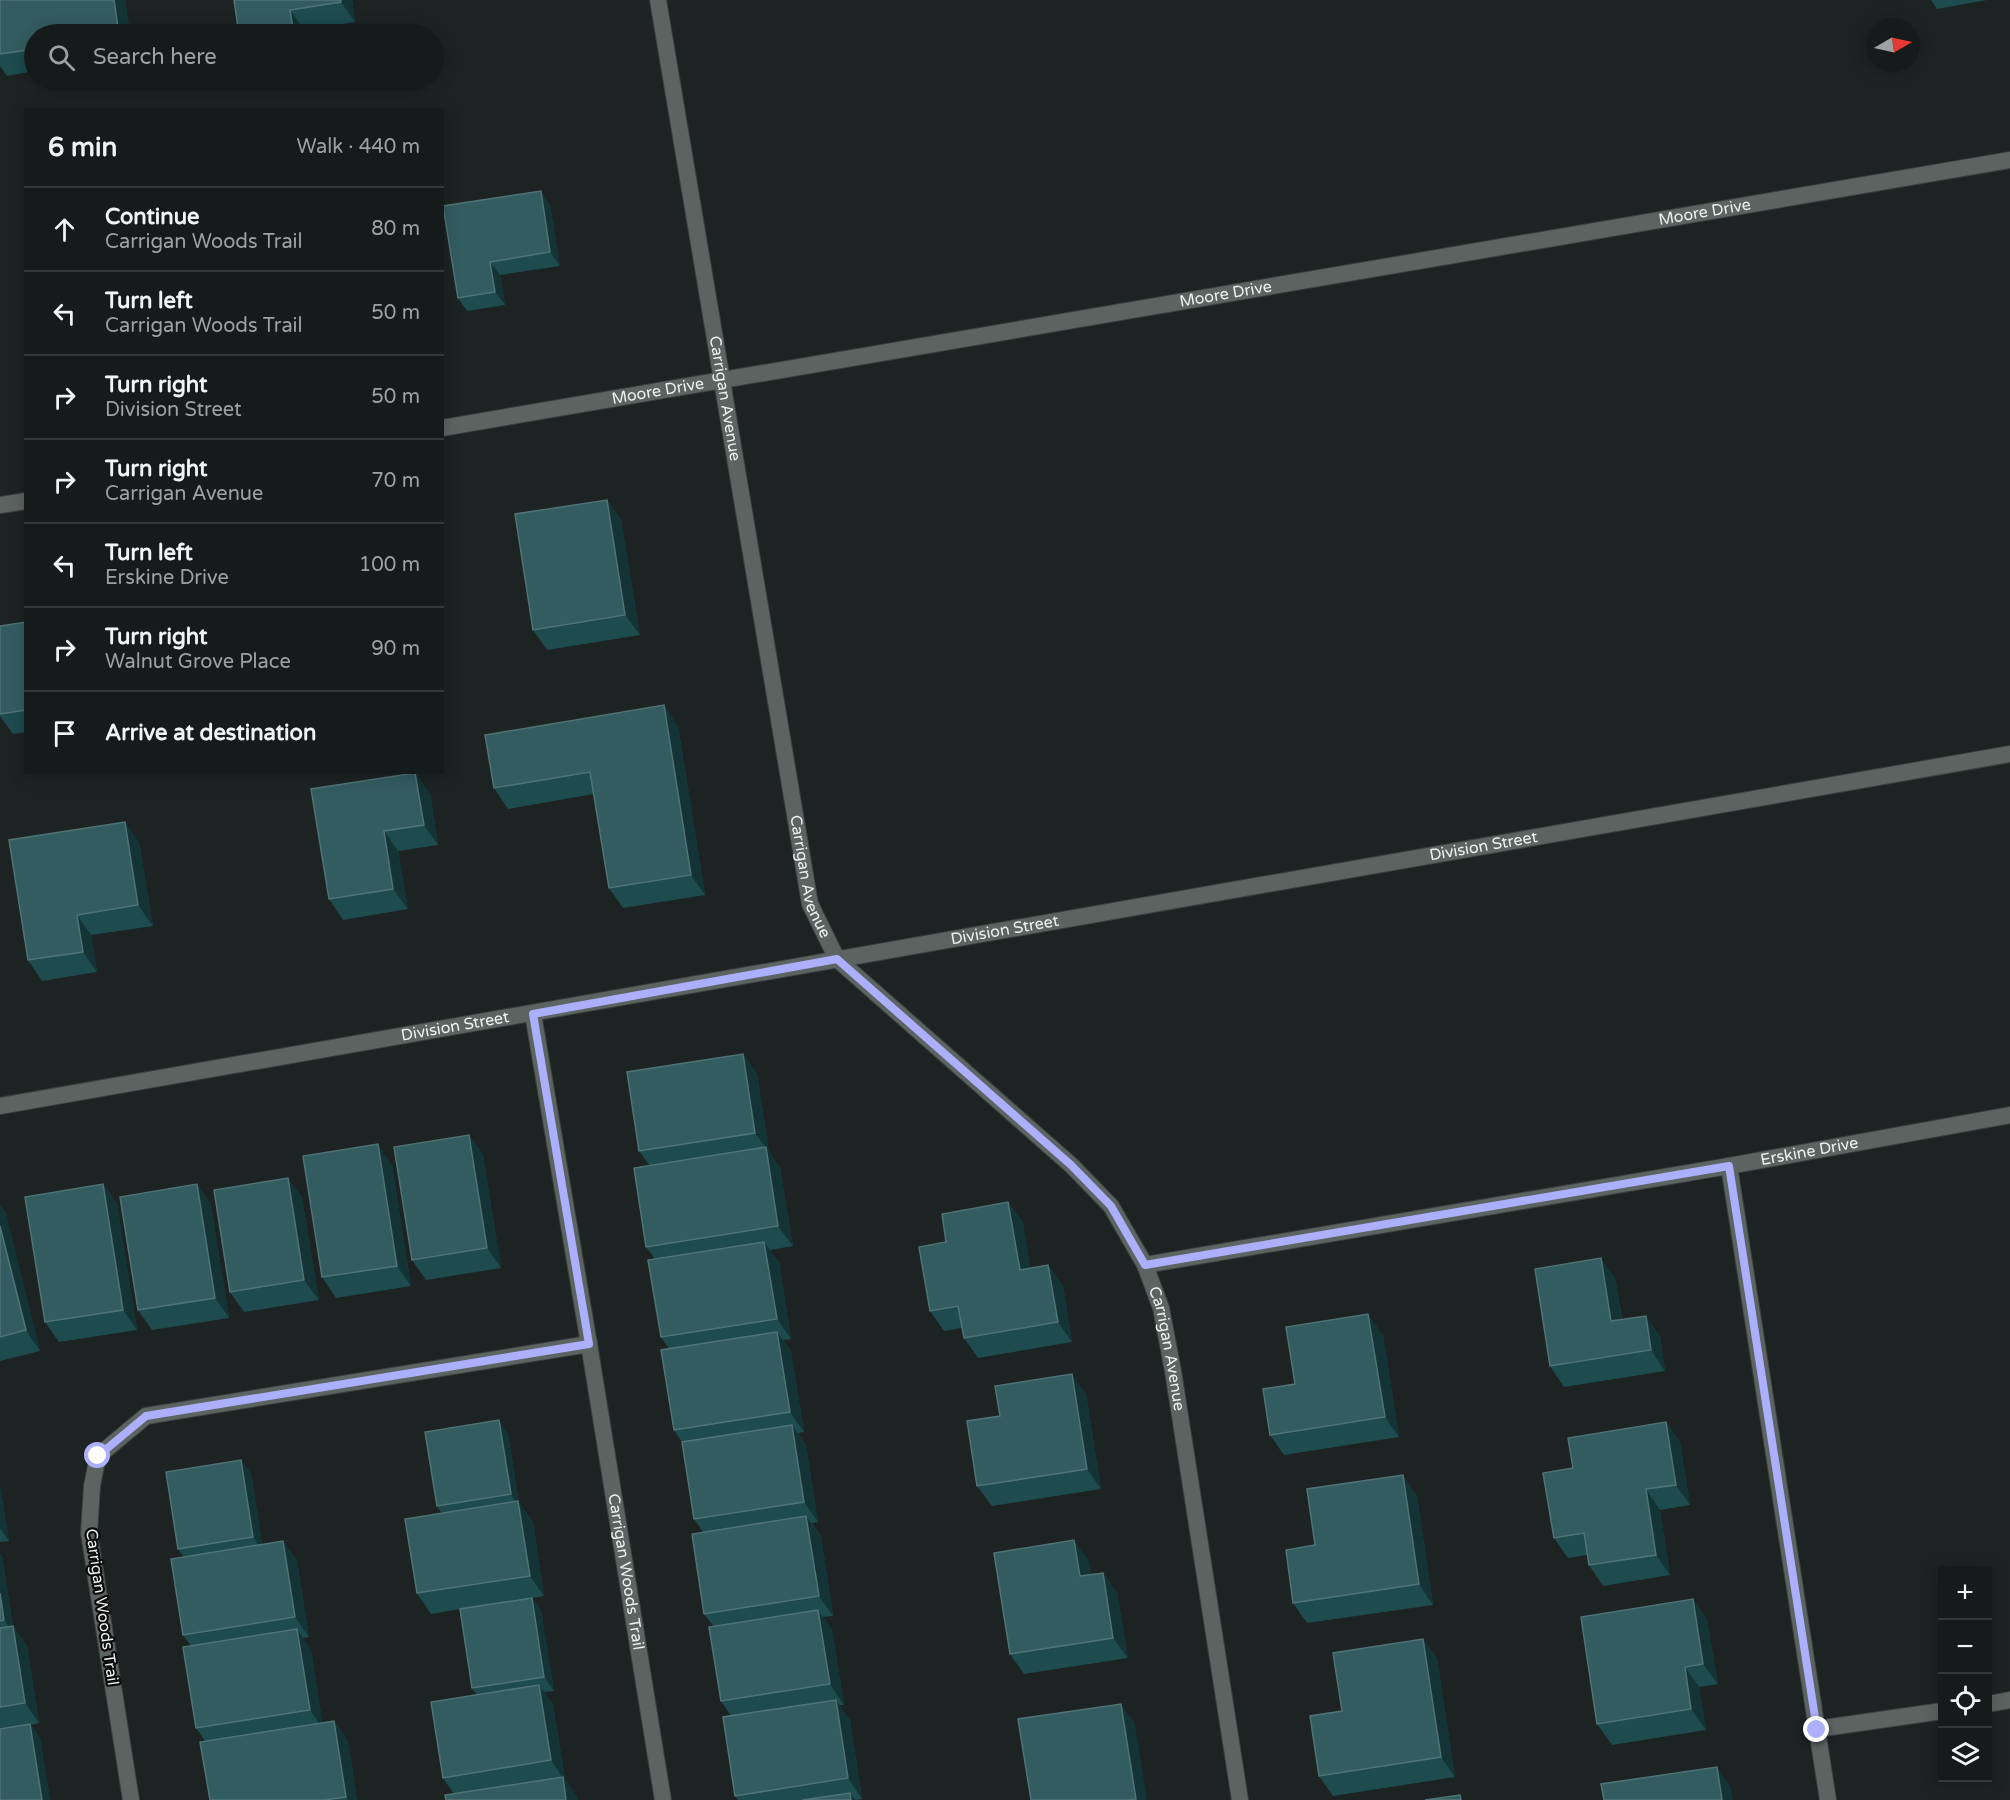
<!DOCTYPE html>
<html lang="en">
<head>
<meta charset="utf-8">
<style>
	body { margin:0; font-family:"Varela Round",sans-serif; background:#1e2323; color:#f1f3f6 }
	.controls { position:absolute; right:18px; bottom:18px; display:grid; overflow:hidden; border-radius:0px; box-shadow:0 3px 15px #0003 }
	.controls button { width:54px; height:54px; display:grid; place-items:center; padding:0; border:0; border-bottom:2px solid #343839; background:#151a1a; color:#f1f3f6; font:30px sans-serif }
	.compass { position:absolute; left:1866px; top:18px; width:54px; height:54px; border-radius:50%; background:#151a1a; box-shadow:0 3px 15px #0003; rotate:81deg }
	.stop { position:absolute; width:18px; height:18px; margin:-14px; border:4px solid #acaffb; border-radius:50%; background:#fff }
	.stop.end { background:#acaffb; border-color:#fff; box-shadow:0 2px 6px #0008 }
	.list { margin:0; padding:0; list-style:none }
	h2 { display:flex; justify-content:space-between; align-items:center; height:78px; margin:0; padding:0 24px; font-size:26px }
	h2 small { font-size:20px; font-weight:400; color:#9da1a2 }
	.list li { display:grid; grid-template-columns:39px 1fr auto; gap:18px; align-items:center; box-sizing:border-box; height:84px; padding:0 24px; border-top:2px solid #343839 }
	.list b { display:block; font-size:22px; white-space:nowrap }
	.list p { margin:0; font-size:20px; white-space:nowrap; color:#9da1a2 }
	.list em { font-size:20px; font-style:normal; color:#9da1a2 }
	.icon { flex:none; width:33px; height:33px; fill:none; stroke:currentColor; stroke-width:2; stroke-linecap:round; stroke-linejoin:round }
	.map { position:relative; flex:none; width:2010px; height:1800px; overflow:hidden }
	.search { position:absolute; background:#151a1a; box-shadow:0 3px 15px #0003; left:24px; top:24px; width:420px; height:66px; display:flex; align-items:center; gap:15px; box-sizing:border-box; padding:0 21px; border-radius:33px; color:#9da1a2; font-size:22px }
	.panel { position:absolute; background:#151a1a; box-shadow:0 3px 15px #0003; left:24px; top:108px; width:420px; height:666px; border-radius:0px }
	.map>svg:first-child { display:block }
</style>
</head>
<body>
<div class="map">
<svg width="2010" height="1800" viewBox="0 0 2010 1800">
	<rect width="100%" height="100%" fill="#1c2322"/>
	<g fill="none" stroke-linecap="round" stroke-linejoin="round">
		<!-- minor casing -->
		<g stroke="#393f3d" stroke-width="18">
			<g id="minor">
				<path id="s1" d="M 658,0 L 810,904 L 837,959 L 1071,1165 L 1111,1206 L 1145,1265 L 1161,1308 L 1173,1371 L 1240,1800"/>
				<path id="s2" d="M 442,428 L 2010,160"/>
				<polyline points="0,505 26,501"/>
				<polyline points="533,1014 589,1344"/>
				<path id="s3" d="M 0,1106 L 2010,754"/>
				<polyline points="1729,1166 1828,1800"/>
				<path id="s4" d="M 1145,1265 L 1729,1166 L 2010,1115"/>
				<polyline points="1988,1704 2010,1700"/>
				<polyline points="1817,1729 1942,1711"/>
				<path id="s5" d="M 131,1800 L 89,1533 L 92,1486 L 98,1456 L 146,1416 L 589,1344 L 663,1800"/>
			</g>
		</g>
		<!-- minor -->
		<use href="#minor" stroke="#5c6462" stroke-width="16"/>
	</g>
	<!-- wall -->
	<g fill="#1d4b4e">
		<polygon points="0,0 125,0 130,34 34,34 34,71 7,76 0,66"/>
		<polygon points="234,0 352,0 355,22 304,30"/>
		<polygon points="1931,0 1987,0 1937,9"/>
		<polygon points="550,205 560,266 500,275 505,305 467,311 458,298 443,206"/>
		<polygon points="607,500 621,520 640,635 547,650 533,630"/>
		<polygon points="26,622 26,732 13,734 0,716 0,714"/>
		<polygon points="678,726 705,895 623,908 609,888 594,794 508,809 494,788"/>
		<polygon points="311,789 430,793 438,845 398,851 408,909 343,920 329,899"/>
		<polygon points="139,842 153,926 91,935 97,972 42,981 28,960"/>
		<polygon points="743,1054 757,1074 769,1152 780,1168 793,1246 770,1250 779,1262 791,1339 783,1340 791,1352 804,1432 798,1433 806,1445 818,1522 812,1523 821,1536 833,1616 823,1617 832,1630 844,1705 839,1705 850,1720 862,1799 855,1800 738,1800 735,1796 731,1716 721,1701 714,1627 704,1614 703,1532 694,1519 682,1442 674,1430 669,1349 661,1337 655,1259 646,1247 650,1166 639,1151"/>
		<polygon points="469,1135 483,1155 501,1268 426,1280 412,1260"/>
		<polygon points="392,1165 411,1286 336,1298 322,1277"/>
		<polygon points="288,1178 302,1198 319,1300 244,1312 230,1292"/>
		<polygon points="103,1184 117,1204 137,1330 59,1342 45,1322"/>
		<polygon points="197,1184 211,1205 229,1318 152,1330 138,1310"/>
		<polygon points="1008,1202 1023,1223 1030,1268 1048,1265 1063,1286 1072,1342 978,1358 964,1338 962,1328 944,1331 930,1311 946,1242"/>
		<polygon points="0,1205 6,1214 40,1351 0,1361"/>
		<polygon points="1615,1278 1622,1319 1660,1336 1665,1371 1564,1387 1550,1366"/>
		<polygon points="1383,1335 1399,1437 1284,1455 1270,1435"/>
		<polygon points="1086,1394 1101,1489 992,1506 977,1486 1000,1416"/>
		<polygon points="1666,1422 1680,1442 1690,1505 1660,1510 1670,1575 1603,1586 1589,1565 1587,1555 1568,1558 1554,1538 1573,1468"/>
		<polygon points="508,1434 519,1503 533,1522 544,1596 532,1598 541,1611 554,1691 544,1692 553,1705 565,1779 577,1797 454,1794 443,1778 477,1695 472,1688 460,1609 431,1614 417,1593 442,1514 437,1506"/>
		<polygon points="251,1473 262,1544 283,1541 297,1561 309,1637 303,1638 311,1650 322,1722 334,1721 348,1741 357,1800 210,1800 205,1741 196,1728 191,1646 183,1635 184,1557 178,1549"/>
		<polygon points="0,1486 9,1541 0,1542"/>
		<polygon points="1417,1496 1433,1605 1307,1623 1293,1603 1315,1545"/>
		<polygon points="0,1554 2,1556 13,1626 27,1646 39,1723 31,1725 40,1738 50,1800 0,1800"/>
		<polygon points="1088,1560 1091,1575 1103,1573 1117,1593 1128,1658 1024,1674 1010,1654"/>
		<polygon points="1693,1599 1707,1620 1718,1684 1699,1687 1706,1730 1612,1745 1597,1724"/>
		<polygon points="1423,1639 1437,1659 1455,1777 1333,1796 1319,1776 1342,1711"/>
	</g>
	<!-- shaded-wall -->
	<g fill="#133335">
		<polygon points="114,0 125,0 130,34 119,34"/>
		<polygon points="341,0 352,0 355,22 341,2"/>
		<polygon points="290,10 304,30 305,34 294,34"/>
		<polygon points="541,191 550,205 560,266 550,252"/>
		<polygon points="490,262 500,275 505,305 495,292"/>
		<polygon points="607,500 621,520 640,635 625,615"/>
		<polygon points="664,705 678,726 705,895 691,875"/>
		<polygon points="415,773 430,793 438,845 424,825"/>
		<polygon points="125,822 139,842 153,926 138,905"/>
		<polygon points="384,831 398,851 408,909 393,889"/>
		<polygon points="77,915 91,935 97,972 83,952"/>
		<polygon points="743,1054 757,1074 769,1152 780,1168 793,1246 778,1226 766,1148 755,1133"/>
		<polygon points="469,1135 483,1155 501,1268 487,1248"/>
		<polygon points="378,1144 392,1165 411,1286 397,1266"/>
		<polygon points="288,1178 302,1198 319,1300 304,1280"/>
		<polygon points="103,1184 117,1204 137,1330 123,1310"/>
		<polygon points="197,1184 211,1205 229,1318 215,1298"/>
		<polygon points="1008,1202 1023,1223 1034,1290 1020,1270"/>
		<polygon points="0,1205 6,1214 40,1351 26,1330 0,1226"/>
		<polygon points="764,1242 779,1262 791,1339 777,1319"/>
		<polygon points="1601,1258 1615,1278 1625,1341 1611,1321"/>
		<polygon points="1048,1265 1063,1286 1072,1342 1058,1322"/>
		<polygon points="1368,1314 1383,1335 1399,1437 1385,1417"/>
		<polygon points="1646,1316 1660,1336 1665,1371 1651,1350"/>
		<polygon points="777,1332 791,1352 804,1432 790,1412"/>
		<polygon points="1072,1374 1086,1394 1101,1489 1087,1469"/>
		<polygon points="499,1420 508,1434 519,1503 533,1522 544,1596 530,1576 519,1507 511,1494"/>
		<polygon points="1666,1422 1680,1442 1690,1505 1676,1485"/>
		<polygon points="792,1425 806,1445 818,1522 804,1502"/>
		<polygon points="241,1460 251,1473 263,1550 253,1537"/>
		<polygon points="1403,1475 1417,1496 1433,1605 1419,1584"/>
		<polygon points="0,1486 9,1541 0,1528"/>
		<polygon points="1646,1489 1660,1510 1670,1575 1656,1555"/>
		<polygon points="806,1516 821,1536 833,1616 819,1596"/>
		<polygon points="1074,1540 1088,1560 1094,1597 1080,1576"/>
		<polygon points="283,1541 297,1561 309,1637 295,1617"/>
		<polygon points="0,1554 2,1556 13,1626 27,1646 39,1723 25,1703 14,1634 4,1620 0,1593"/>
		<polygon points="1103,1573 1117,1593 1128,1658 1113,1638"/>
		<polygon points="532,1598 541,1611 554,1691 544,1677"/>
		<polygon points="1693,1599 1707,1620 1718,1684 1703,1664"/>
		<polygon points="818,1610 832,1630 844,1705 830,1684"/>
		<polygon points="297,1629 311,1650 324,1730 310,1710"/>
		<polygon points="1423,1639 1437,1659 1455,1777 1441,1757"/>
		<polygon points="1685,1667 1699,1687 1706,1730 1691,1709"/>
		<polygon points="539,1685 553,1705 565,1779 577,1797 577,1800 566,1800 563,1778 551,1760"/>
		<polygon points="836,1700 850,1720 862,1799 848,1778"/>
		<polygon points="1121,1704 1135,1724 1147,1800 1137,1800 1136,1799"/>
		<polygon points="334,1721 348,1741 357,1800 348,1800 346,1797"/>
		<polygon points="30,1724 40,1738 50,1800 42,1800"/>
		<polygon points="1717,1767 1731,1788 1733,1800 1722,1800"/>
		<polygon points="850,1793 855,1800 851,1800"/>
	</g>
	<!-- building -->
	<g fill="#335c60" stroke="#507476" stroke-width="1.5">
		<polygon points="0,0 114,0 119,34 34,34 34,49 0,54"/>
		<polygon points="234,0 341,0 341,2 290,10 294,34 239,34"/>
		<polygon points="541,191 550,252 490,262 495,292 458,298 443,206"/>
		<polygon points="607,500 625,615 533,630 515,514"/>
		<polygon points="26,622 26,710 0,714 0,626"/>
		<polygon points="664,705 691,875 609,888 590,772 494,788 485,735"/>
		<polygon points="415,773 424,825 384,831 393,889 329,899 311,789"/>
		<polygon points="125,822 138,905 77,915 83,952 28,960 9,840"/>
		<polygon points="743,1054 755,1133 639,1151 627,1072"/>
		<polygon points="469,1135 487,1248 412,1260 394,1147"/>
		<polygon points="378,1144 397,1266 322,1277 303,1156"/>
		<polygon points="766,1147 778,1226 646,1247 634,1168"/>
		<polygon points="288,1178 304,1280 230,1292 214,1190"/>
		<polygon points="103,1184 123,1310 45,1322 25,1197"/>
		<polygon points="197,1184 215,1298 138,1310 120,1197"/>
		<polygon points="1008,1202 1020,1270 1048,1265 1058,1322 964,1338 958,1306 930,1311 919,1247 946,1242 942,1214"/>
		<polygon points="0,1226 26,1330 0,1337"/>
		<polygon points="764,1242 777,1319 661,1337 648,1260"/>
		<polygon points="1601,1258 1611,1321 1646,1316 1651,1350 1550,1366 1535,1269"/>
		<polygon points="1368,1314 1385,1417 1270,1435 1263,1389 1295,1384 1286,1327"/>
		<polygon points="777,1332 790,1412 674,1430 661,1350"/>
		<polygon points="1072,1374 1087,1469 977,1486 967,1421 1000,1416 995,1386"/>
		<polygon points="499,1420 511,1494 437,1506 425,1432"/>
		<polygon points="1666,1422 1676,1485 1646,1489 1656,1555 1589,1565 1584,1533 1554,1538 1543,1473 1573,1468 1568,1438"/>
		<polygon points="792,1425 804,1502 694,1519 682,1442"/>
		<polygon points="241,1460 253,1537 178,1549 166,1472"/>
		<polygon points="1403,1475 1419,1584 1293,1603 1286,1550 1315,1545 1307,1489"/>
		<polygon points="518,1501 530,1576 417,1593 405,1519"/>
		<polygon points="806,1516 819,1596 704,1614 692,1534"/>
		<polygon points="1074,1540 1080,1576 1103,1573 1113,1638 1010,1654 994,1553"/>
		<polygon points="283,1541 295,1617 183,1635 171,1559"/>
		<polygon points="0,1593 4,1620 0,1621"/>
		<polygon points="532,1598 544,1677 472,1688 460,1609"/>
		<polygon points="1693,1599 1703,1664 1685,1667 1691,1709 1597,1724 1581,1617"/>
		<polygon points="818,1610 830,1684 721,1701 709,1627"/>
		<polygon points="13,1626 25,1703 0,1707 0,1628"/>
		<polygon points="297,1629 310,1710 196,1728 183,1647"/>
		<polygon points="1423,1639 1441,1757 1319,1776 1310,1716 1342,1711 1333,1653"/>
		<polygon points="539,1685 551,1760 443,1778 431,1702"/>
		<polygon points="836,1700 848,1778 735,1796 723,1717"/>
		<polygon points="1121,1704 1136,1799 1126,1800 1031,1800 1018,1719"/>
		<polygon points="334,1721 346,1797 324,1800 210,1800 200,1742"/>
		<polygon points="30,1724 42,1800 0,1800 0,1729"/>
		<polygon points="1717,1767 1722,1800 1604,1800 1601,1784"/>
		<polygon points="563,1777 566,1800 446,1800 445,1795"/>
		<polygon points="850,1793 851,1800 803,1800"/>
		<polygon points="1460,1795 1461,1800 1425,1800"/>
	</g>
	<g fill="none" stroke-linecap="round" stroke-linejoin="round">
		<!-- route -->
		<polyline stroke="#acaffb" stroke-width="8" points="98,1456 146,1416 589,1344 533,1014 837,959 1071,1165 1111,1206 1145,1265 1729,1166 1817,1730"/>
	</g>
	<g text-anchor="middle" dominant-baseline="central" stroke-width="4.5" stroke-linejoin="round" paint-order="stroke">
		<!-- street labels -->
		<g font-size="16" fill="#ecf1f0" stroke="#090c0b">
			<text stroke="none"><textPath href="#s2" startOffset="1281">Moore Drive</textPath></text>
			<text stroke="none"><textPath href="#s2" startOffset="795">Moore Drive</textPath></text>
			<text stroke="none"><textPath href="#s2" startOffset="219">Moore Drive</textPath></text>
			<text stroke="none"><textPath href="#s1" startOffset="404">Carrigan Avenue</textPath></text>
			<text stroke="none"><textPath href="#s3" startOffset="1506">Division Street</textPath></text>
			<text stroke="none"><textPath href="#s1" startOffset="890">Carrigan Avenue</textPath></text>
			<text stroke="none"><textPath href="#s3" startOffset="1020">Division Street</textPath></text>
			<text stroke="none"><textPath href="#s3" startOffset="462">Division Street</textPath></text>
			<text stroke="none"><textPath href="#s4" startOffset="674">Erskine Drive</textPath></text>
			<text stroke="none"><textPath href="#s1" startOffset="1502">Carrigan Avenue</textPath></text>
			<text stroke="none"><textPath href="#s5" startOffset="1090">Carrigan Woods Trail</textPath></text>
			<text transform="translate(102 1607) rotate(82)">Carrigan Woods Trail</text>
		</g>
	</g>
</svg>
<div class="controls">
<button>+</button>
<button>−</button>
<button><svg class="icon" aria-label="locate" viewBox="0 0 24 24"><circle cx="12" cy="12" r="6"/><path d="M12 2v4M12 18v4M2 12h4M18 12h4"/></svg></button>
<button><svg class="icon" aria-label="layers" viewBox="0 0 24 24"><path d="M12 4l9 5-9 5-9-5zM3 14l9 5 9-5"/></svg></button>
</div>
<svg class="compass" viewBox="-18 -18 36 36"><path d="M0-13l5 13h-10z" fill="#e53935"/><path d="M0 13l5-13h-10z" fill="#9da1a2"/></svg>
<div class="stop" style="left:98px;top:1456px"></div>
<div class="stop end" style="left:1817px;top:1730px"></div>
<div class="search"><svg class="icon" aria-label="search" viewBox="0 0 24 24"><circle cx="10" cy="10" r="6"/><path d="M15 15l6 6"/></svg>Search here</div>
<section class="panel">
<h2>6 min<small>Walk · 440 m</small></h2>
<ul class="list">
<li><svg class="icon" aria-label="ahead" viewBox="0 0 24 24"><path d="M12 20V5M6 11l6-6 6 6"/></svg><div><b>Continue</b><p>Carrigan Woods Trail</p></div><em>80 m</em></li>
<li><svg class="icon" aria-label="left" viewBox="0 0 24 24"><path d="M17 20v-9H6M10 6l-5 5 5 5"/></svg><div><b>Turn left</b><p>Carrigan Woods Trail</p></div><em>50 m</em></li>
<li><svg class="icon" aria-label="right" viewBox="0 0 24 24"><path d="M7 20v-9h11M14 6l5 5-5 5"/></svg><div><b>Turn right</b><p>Division Street</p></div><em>50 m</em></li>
<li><svg class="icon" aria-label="right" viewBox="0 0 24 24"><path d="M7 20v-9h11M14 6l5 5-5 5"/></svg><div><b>Turn right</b><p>Carrigan Avenue</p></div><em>70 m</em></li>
<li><svg class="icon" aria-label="left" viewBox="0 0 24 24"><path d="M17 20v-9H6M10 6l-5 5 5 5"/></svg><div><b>Turn left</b><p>Erskine Drive</p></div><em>100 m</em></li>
<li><svg class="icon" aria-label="right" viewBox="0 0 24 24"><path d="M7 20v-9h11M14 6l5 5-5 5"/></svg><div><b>Turn right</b><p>Walnut Grove Place</p></div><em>90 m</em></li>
<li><svg class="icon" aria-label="arrive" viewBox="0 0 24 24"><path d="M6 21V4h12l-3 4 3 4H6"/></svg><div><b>Arrive at destination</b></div></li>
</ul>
</section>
</div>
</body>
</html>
